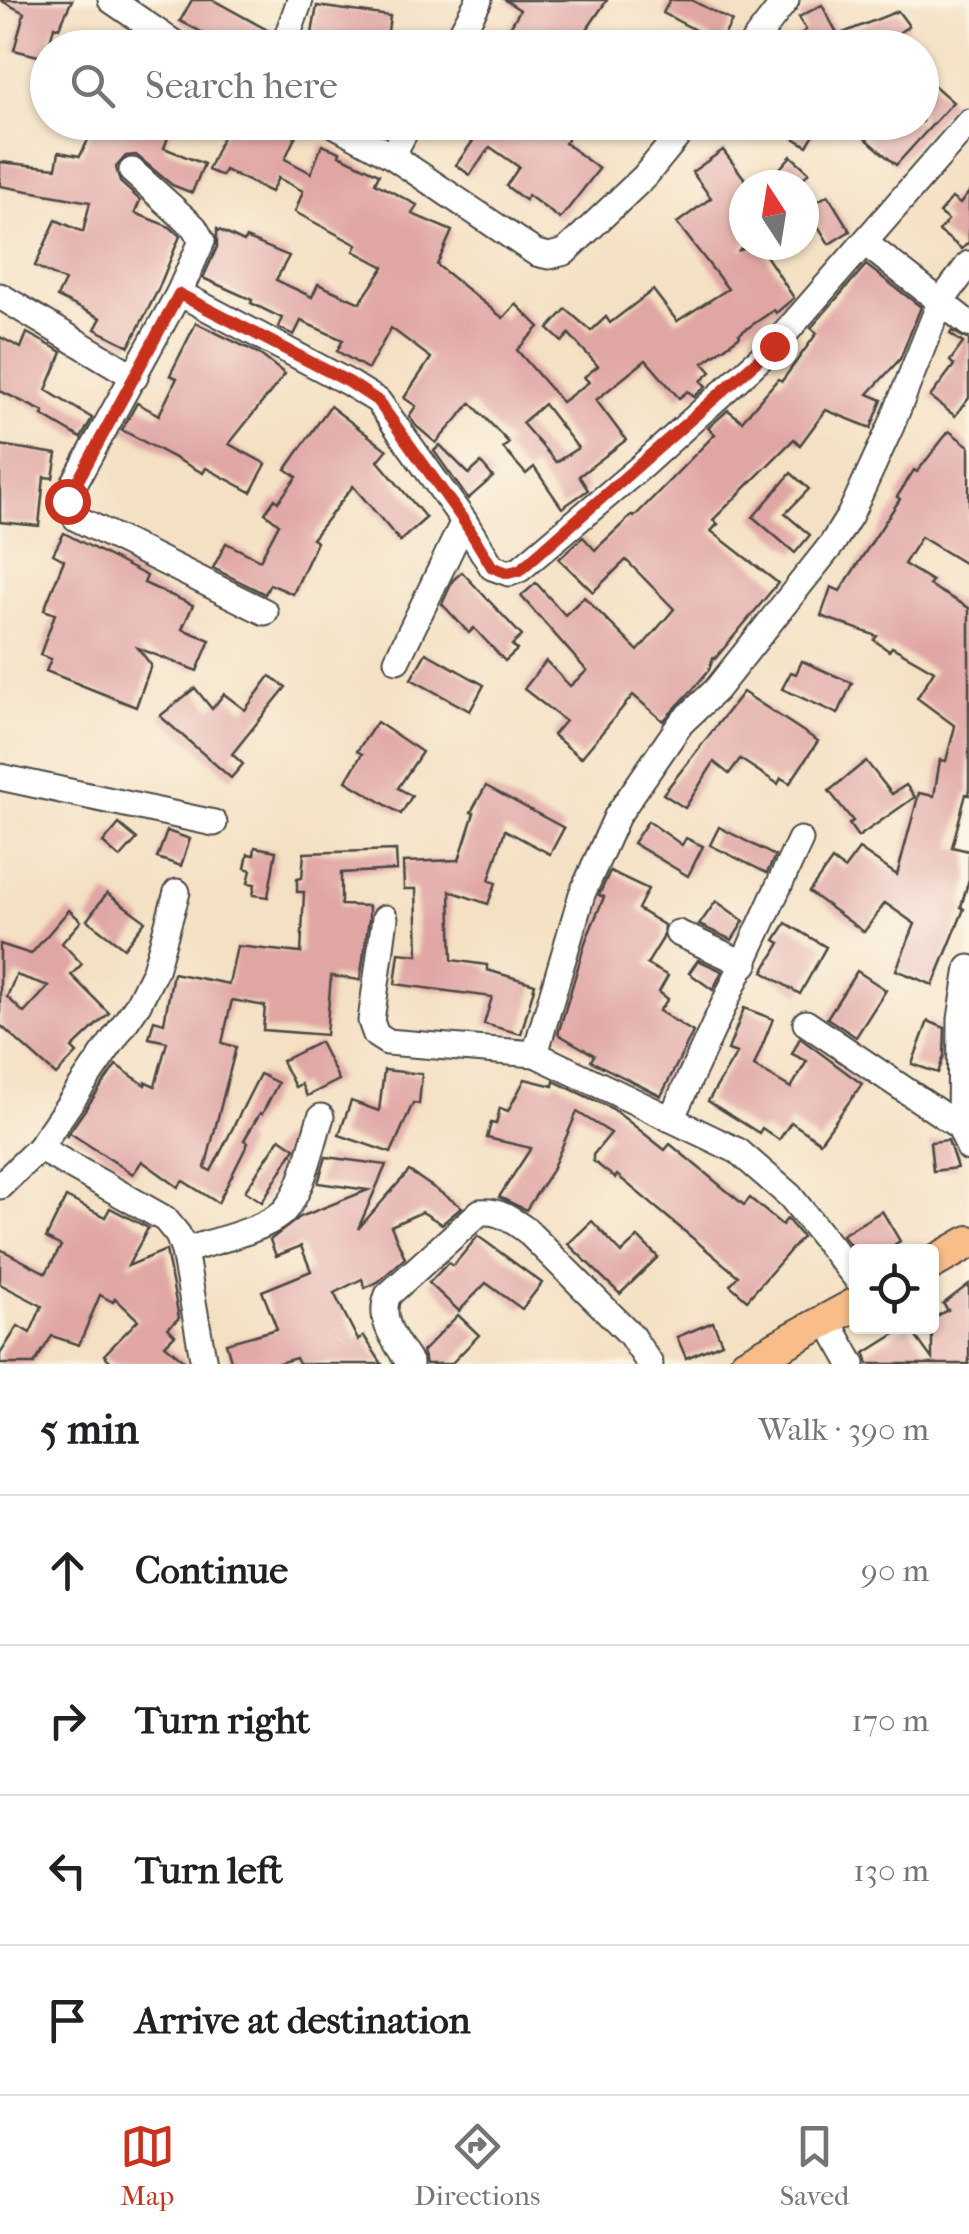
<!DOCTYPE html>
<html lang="en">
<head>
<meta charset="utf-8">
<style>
	body { margin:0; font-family:"IM FELL French Canon",serif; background:#f2f2f2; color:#202124 }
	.controls { position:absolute; right:30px; bottom:30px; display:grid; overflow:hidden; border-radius:10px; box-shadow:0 2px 8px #0004 }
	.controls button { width:90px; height:90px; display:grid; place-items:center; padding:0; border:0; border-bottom:2px solid #e0e0e0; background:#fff; color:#202124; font:50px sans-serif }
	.compass { position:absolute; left:729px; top:170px; width:90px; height:90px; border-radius:50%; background:#fff; box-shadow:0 2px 8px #0004; rotate:348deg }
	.stop { position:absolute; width:30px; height:30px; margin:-22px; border:8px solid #c8321e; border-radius:50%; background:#fff }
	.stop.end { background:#c8321e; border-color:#fff; box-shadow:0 2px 10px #0008 }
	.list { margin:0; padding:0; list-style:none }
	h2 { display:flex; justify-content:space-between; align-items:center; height:130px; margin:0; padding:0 40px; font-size:42px }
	h2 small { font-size:32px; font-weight:400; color:#757577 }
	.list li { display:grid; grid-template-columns:65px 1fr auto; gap:30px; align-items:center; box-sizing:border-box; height:150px; padding:0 40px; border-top:2px solid #e0e0e0 }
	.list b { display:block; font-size:38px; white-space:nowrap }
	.list em { font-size:32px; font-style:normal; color:#757577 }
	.icon { flex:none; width:55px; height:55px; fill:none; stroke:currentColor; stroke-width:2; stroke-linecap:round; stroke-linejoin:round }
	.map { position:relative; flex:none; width:969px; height:1364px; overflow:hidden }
	.search { position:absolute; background:#fff; box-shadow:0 2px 8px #0004; left:30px; right:30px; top:30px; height:110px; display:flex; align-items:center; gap:25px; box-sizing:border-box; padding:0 35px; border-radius:55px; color:#757577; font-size:38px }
	.sheet { height:730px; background:#fff }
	nav { display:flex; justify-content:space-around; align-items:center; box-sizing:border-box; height:140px; border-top:2px solid #e0e0e0; background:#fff; font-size:28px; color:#757577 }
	nav a { display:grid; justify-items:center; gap:5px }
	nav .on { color:#c8321e }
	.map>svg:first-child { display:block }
</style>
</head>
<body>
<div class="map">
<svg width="969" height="1364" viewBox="0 0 969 1364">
	<rect width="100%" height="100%" fill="#fcf5e5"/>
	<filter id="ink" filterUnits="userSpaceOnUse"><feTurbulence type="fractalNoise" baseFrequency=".01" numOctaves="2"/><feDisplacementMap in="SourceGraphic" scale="20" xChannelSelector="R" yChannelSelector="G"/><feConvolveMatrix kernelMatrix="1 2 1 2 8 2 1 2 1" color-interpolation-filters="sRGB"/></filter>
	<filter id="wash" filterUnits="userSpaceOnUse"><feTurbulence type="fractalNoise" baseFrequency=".0048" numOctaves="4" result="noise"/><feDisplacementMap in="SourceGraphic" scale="40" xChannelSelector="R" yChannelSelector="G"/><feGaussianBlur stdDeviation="2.25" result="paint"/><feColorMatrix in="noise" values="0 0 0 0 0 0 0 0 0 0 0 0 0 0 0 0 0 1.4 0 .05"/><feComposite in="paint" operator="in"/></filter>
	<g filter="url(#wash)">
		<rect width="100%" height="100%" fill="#f4e0c3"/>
		<g id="blocks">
			<!-- building -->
			<g fill="#e0a6a4" fill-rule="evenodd">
				<polygon points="0,0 72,0 59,28 54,26 46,58 14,50 24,13"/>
				<polygon points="192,0 213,0 271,32 266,48 233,48 180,21"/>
				<polygon points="505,0 607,0 581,38 596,48 498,48 520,10"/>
				<polygon points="670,0 691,0 732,21 720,43 663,13"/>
				<polygon points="822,5 838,35 898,11 909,26 891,38 893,42 881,48 783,48 806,30 799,17"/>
				<polygon points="317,6 390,16 388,31 415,48 369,48 311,39"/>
				<polygon points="929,81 953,102 896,165 847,122 922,122 922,89"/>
				<polygon points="97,122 174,122 164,148 204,164 192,193 172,185 136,155 126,156 116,167 120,182 140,200 135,213 170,227 180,236 158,290 129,346 95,329 101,318 57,297 65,281 35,266 56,220 83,232 90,202 0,186 0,162 56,168 59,152 80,156"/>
				<path d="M 229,122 L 302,122 L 285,159 L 311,173 L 322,145 L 340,152 L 339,155 L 379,174 L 375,183 L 417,205 L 412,214 L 452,231 L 437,265 L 503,318 L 516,304 L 539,327 L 517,350 L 562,402 L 589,382 L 584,377 L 598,366 L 569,334 L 562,342 L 548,329 L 566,309 L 591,331 L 606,317 L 610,323 L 653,290 L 677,321 L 728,289 L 677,223 L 711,198 L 692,172 L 723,150 L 744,178 L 744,245 L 740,250 L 759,245 L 794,298 L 776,313 L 774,310 L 739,334 L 740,336 L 703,363 L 711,372 L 701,381 L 706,386 L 694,397 L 688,391 L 679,398 L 646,360 L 596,400 L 626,440 L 579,476 L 588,490 L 562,508 L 534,467 L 526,474 L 503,448 L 509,443 L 471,403 L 436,443 L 416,426 L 409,416 L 416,406 L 404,398 L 431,358 L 391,328 L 368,369 L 337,351 L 343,340 L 301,321 L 294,335 L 278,327 L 282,318 L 251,303 L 252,300 L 203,278 L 217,247 L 217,229 L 244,242 L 246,238 L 289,256 L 276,280 L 312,297 L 318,284 L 360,303 L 384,267 L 354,251 L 357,245 L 295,212 L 303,191 L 278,178 L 271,192 L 225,170 L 222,176 L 208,170 ZM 544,404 L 578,448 L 556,462 L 522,423 Z"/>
				<polygon points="452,122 518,122 540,137 552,122 570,136 565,143 599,169 560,219 528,195 525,200 506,186 519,167 490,147 470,175 456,165 475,138"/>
				<polygon points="767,122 821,122 807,146"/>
				<polygon points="791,156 809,172 797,185 765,185"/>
				<polygon points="969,192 969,242 962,249 939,231 948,220 939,213 952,198 960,204"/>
				<polygon points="828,195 850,231 829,244 807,208"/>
				<polygon points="866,265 921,307 900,359 868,394 882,400 871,428 826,410 800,445 794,439 713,520 718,524 711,531 778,583 715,659 713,658 709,670 693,689 663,721 633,695 581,758 553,735 565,721 524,689 546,661 570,686 587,671 521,596 536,583 565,615 584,597 638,651 674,609 626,560 593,592 559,559 583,537 595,550 632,515 634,517 715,434 708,428 728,410 742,421 778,379 782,381 817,333 811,328"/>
				<polygon points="196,323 258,353 285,374 229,444 266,464 251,492 206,468 203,473 122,430 137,403 159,415 177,378 170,375"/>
				<polygon points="952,331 969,340 969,398 955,416 930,397 954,365 950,361 963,343 950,334"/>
				<polygon points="27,333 62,352 46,390 92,418 81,438 42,415 44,412 0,391 0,337 21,348"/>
				<polygon points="330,406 387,450 378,461 426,518 400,541 353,486 312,539 317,542 293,594 270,584 265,594 213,568 226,543 260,560 279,524 265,513 275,499 278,502 297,477 286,469"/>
				<polygon points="949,431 969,446 969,566 921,537 904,564 932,581 929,585 969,608 969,795 966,794 952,847 969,851 969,879 961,907 964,909 933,985 896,970 915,924 885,903 864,932 809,892 832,860 844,869 859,849 897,875 919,793 934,796 940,760 946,761 955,726 917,698 934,671 892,647 889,651 874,640 877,636 821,616 831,587 840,591 900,499 897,497 914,470 917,472"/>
				<polygon points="0,445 57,454 53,478 44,477 39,526 0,522"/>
				<polygon points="440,445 469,474 481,463 493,477 468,499 434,451"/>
				<polygon points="791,473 809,489 785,514 810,535 795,553 753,517"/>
				<polygon points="64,533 147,576 144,583 193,605 182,629 210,640 197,671 138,648 151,665 136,707 46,671 51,659 40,655 55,614 44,610 64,560 53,554"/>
				<polygon points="462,572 522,636 512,645 517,650 505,661 474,628 469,633 442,604 453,580"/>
				<polygon points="426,653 484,685 470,711 411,679"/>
				<polygon points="802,661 852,683 838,714 782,689 791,672 796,674"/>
				<polygon points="270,676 286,687 232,754 243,764 231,778 160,716 195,688 212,709 224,694 245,710"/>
				<polygon points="743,692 818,741 790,783 781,778 778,784 740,759 729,774 714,762 685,808 663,794"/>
				<polygon points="377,722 422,752 398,788 412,796 401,814 346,781 362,754 357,751"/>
				<polygon points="866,761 892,794 906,785 915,797 858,837 849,824 853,821 829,791"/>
				<polygon points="486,786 564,828 550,854 505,830 489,880 496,883 488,904 450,891 452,960 487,965 487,970 535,984 521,1034 484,1024 492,997 395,984 399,953 418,955 416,889 404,889 403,862 459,860 474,813 471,812"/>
				<polygon points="648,821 682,845 686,838 703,846 688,876 633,843"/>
				<polygon points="119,824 137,839 120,858 103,843"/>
				<polygon points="719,827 775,856 767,873 710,845"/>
				<polygon points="167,831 190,839 181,866 157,858"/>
				<polygon points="255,847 276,851 268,897 253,895 255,884 248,883 251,870 245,868 248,854 254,855"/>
				<polygon points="396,850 397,870 341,873 341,905 369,906 369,919 360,980 331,976 326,1035 263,1030 265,1006 232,1000 222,1043 236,1047 205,1168 211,1171 260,1074 278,1083 262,1114 260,1113 244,1140 248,1143 218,1203 183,1181 178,1187 142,1161 133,1174 70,1133 66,1137 116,1065 145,1085 146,1082 155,1086 167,1042 149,1038 154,1020 164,1023 173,973 229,984 237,946 301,953 304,892 297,892 297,879 302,878 304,853"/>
				<polygon points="610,871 648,889 638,909 664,925 663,938 647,964 668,976 659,992 668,999 659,1011 693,1032 661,1096 591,1061 594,1055 558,1034 586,940 604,897 599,895"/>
				<polygon points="107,893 145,921 124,948 87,920"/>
				<polygon points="716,901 744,921 732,940 699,925"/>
				<path d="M 69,910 L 81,921 L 62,943 L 82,964 L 71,975 L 109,1013 L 72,1048 L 77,1053 L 56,1075 L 0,1025 L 0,944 L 31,954 ZM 16,975 L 49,986 L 24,1013 L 7,997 Z"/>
				<polygon points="786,923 826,947 800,994 763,972 780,943 775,940"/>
				<polygon points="698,960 722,971 713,990 689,973"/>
				<polygon points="857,971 886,990 856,1037 827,1018"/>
				<polygon points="744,1008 773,1019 754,1066 791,1088 807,1061 792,1054 800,1038 862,1084 820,1142 791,1122 779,1140 762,1128 759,1133 708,1101 737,1053 728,1050"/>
				<polygon points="928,1021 945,1028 944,1056 938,1073 912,1064"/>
				<polygon points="320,1042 339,1080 307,1096 301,1084 295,1087 282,1061"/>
				<polygon points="384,1070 422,1074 419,1104 413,1103 391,1153 339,1135 351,1101 379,1111"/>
				<polygon points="525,1079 553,1086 554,1081 613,1109 665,1150 670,1144 744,1205 750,1198 782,1225 787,1219 802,1237 747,1300 730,1285 738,1276 617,1175 615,1178 593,1161 593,1155 611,1133 577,1112 551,1172 526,1210 499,1197 531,1148 487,1138 491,1123 496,1124 500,1108 508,1111"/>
				<polygon points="280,1138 295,1148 262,1202 245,1191"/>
				<polygon points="948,1140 957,1168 933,1171 930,1142"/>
				<polygon points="326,1157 386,1165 358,1229 409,1171 462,1207 442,1224 422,1212 391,1226 405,1258 378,1282 365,1288 362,1279 334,1293 358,1340 364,1336 382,1364 299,1364 296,1358 275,1364 232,1364 226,1343 277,1329 262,1291 311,1271 301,1246 276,1256 270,1240 300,1217 368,1190 318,1183"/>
				<polygon points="66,1197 105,1217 110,1208 148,1228 128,1266 166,1250 179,1318 168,1328 175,1335 165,1345 188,1364 113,1364 104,1355 138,1320 115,1298 113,1302 100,1295 79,1345 52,1336 34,1364 0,1364 0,1354 18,1326 30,1333 42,1306 0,1284 0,1249 46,1273 61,1246 46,1238"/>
				<polygon points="882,1211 900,1241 883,1252 856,1253 842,1235"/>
				<polygon points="592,1221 622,1253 638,1237 658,1257 620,1294 568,1244"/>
				<polygon points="478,1236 542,1283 522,1309 486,1283 459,1311 429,1283 448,1263 453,1266"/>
				<polygon points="969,1284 969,1364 868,1364 865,1353 908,1326 932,1359 932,1319 948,1310 943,1304"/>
				<polygon points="458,1315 479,1335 451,1364 426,1364 422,1352"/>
				<polygon points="713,1322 722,1343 686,1358 677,1337"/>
			</g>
		</g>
	</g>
	<g filter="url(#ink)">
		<use href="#blocks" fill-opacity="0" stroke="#494642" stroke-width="2.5"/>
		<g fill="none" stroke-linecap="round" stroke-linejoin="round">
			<!-- minor casing -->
			<g stroke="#494642" stroke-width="29">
				<g id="minor">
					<polyline points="111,0 181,48"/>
					<polyline points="283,48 300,0"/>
					<polyline points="453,48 479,0"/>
					<polyline points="749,48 786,0"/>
					<polyline points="330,122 392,156 536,253 549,256 565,252 645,176 689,122"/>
					<polyline points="392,156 410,122"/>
					<path d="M 132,171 L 194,227 L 202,241 L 179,293 L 70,491 C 66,503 68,508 76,518 L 265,612"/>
					<polyline points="865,243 969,324"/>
					<polyline points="179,293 349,383 378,401 464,521 492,567 509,573 520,569 643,465 774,346 969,122"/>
					<polyline points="0,296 135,377"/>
					<polyline points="397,660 464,521"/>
					<polyline points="0,777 214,823"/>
					<polyline points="385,918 371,1021 376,1035 387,1042 535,1054 738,1151 790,1196 856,1278"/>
					<polyline points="678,933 745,964"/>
					<polyline points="806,1023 960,1127 969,1148"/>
					<polyline points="535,1054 582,894 617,816 681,723 716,690 832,544 850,515 891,426 940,303 969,264"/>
					<polyline points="671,1119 800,840"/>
					<polyline points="960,1127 961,1019 969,968"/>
					<polyline points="39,1148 165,1219 178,1235 184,1251 204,1364"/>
					<polyline points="0,1186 39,1148 138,1004 155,970 177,892"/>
					<path d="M 184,1251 C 209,1242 267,1230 284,1211 C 303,1191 312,1143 321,1117"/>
					<polyline points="827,1320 852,1364"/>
					<path d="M 410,1364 C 397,1343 377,1321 388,1295 L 480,1212 C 499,1210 512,1220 526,1230 L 630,1334 L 650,1364"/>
				</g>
			</g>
			<!-- major casing -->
			<g stroke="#494642" stroke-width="36">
				<g id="major">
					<polyline points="932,1263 969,1242"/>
					<polyline points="746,1364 856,1304"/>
				</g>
			</g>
			<!-- minor -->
			<use href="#minor" stroke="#fff" stroke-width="25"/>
			<!-- major -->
			<use href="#major" stroke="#f8bd89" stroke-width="32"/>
		</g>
	</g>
	<g fill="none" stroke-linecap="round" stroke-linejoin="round" filter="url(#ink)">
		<!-- route -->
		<polyline stroke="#c8321e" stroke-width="12" points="67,501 179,294 349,382 378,401 464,521 492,567 508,573 520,570 774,346"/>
	</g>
</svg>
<div class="controls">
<button><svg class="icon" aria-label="locate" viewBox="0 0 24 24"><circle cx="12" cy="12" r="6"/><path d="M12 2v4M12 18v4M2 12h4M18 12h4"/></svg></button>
</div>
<svg class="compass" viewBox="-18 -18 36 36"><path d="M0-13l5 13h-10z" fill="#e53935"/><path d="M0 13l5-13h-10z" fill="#757577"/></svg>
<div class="stop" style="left:67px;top:501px"></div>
<div class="stop end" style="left:774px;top:346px"></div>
<div class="search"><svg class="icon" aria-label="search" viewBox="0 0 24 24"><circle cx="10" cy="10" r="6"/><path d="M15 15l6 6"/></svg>Search here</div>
</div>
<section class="sheet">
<h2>5 min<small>Walk · 390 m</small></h2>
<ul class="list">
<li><svg class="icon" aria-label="ahead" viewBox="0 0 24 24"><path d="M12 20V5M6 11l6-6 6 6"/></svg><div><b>Continue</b></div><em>90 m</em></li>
<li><svg class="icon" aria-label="right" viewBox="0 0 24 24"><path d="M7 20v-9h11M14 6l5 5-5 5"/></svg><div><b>Turn right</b></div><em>170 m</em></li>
<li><svg class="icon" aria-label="left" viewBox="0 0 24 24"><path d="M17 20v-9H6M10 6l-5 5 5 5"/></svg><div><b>Turn left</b></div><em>130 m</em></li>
<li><svg class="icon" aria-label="arrive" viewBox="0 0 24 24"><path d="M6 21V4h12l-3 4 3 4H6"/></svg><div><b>Arrive at destination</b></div></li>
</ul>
</section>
<nav>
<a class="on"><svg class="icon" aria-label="map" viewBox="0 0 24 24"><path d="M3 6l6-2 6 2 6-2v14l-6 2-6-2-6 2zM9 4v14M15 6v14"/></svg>Map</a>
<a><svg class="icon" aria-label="directions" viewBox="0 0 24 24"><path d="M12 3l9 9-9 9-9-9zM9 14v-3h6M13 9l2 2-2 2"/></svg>Directions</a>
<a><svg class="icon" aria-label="saved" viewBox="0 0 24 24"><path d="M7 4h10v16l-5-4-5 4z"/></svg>Saved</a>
</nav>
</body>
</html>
